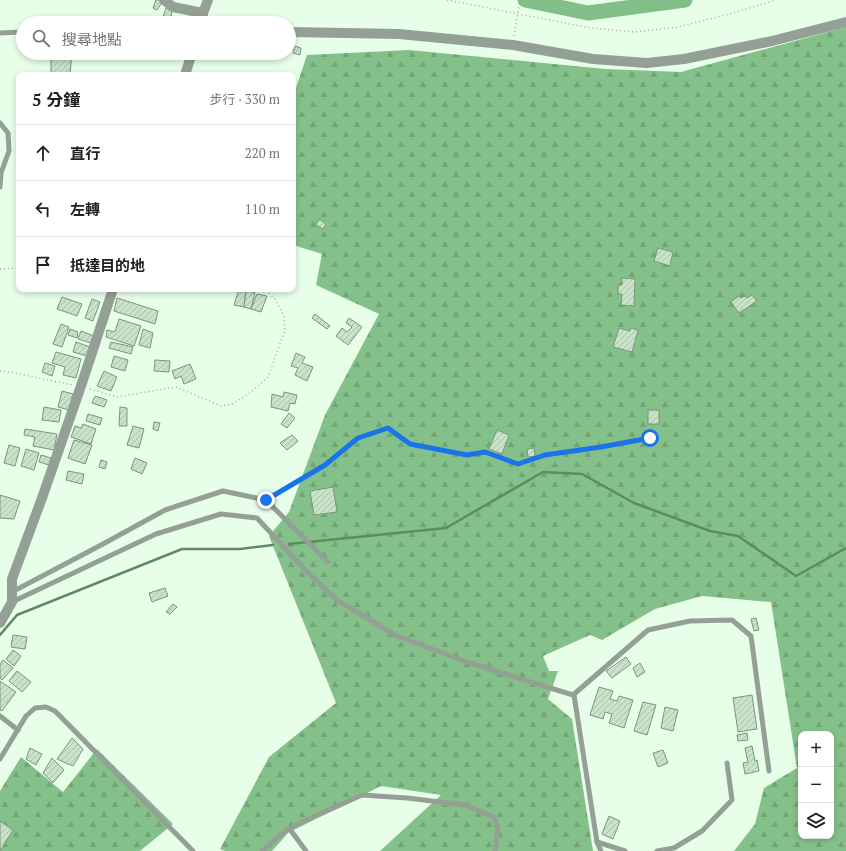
<!DOCTYPE html>
<html lang="zh-TW">
<head>
<meta charset="utf-8">
<style>
	body { margin:0; font-family:"PT Serif","Noto Sans TC",serif; background:#f2f2f2; color:#202124 }
	.controls { position:absolute; right:12px; bottom:12px; display:grid; overflow:hidden; border-radius:8px; box-shadow:0 2px 6px #0003 }
	.controls button { width:36px; height:36px; display:grid; place-items:center; padding:0; border:0; border-bottom:1px solid #e0e0e0; background:#fff; color:#202124; font:20px sans-serif }
	.stop { position:absolute; width:12px; height:12px; margin:-9px; border:3px solid #1a73e8; border-radius:50%; background:#fff }
	.stop.end { background:#1a73e8; border-color:#fff; box-shadow:0 1px 4px #0008 }
	.list { margin:0; padding:0; list-style:none }
	h2 { display:flex; justify-content:space-between; align-items:center; height:52px; margin:0; padding:0 16px; font-size:17px }
	h2 small { font-size:13px; font-weight:400; color:#757577 }
	.list li { display:grid; grid-template-columns:26px 1fr auto; gap:12px; align-items:center; box-sizing:border-box; height:56px; padding:0 16px; border-top:1px solid #e0e0e0 }
	.list b { display:block; font-size:15px; white-space:nowrap }
	.list em { font-size:13px; font-style:normal; color:#757577 }
	.icon { flex:none; width:22px; height:22px; fill:none; stroke:currentColor; stroke-width:2; stroke-linecap:round; stroke-linejoin:round }
	.map { position:relative; flex:none; width:846px; height:851px; overflow:hidden }
	.search { position:absolute; background:#fff; box-shadow:0 2px 6px #0003; left:16px; top:16px; width:280px; height:44px; display:flex; align-items:center; gap:10px; box-sizing:border-box; padding:0 14px; border-radius:22px; color:#757577; font-size:15px }
	.panel { position:absolute; background:#fff; box-shadow:0 2px 6px #0003; left:16px; top:72px; width:280px; height:220px; border-radius:8px }
	.map>svg:first-child { display:block }
</style>
</head>
<body>
<div class="map">
<svg width="846" height="851" viewBox="0 0 846 851">
	<defs>
		<pattern id="forest-firs" width="22" height="20" patternUnits="userSpaceOnUse"><rect width="22" height="20" fill="#84c18a"/><path d="M5 1l3.5 6h-7zM16 11l3.5 6h-7z" fill="#71a576"/></pattern>
		<pattern id="building-hatch" width="6" height="6" patternUnits="userSpaceOnUse"><rect width="6" height="6" fill="#c8e3c9"/><path d="M-1 1l2-2M0 6l6-6M5 7l2-2" fill="none" stroke="#aac2ab"/></pattern>
	</defs>
	<rect width="100%" height="100%" fill="#e7fee8"/>
	<!-- forest -->
	<g fill="url(#forest-firs)" fill-rule="evenodd">
		<path d="M 846,27 L 846,851 L 734,851 L 755,824 L 764,788 L 797,768 L 771,602 L 702,596 L 655,609 L 602,640 L 590,635 L 543,656 L 549,671 L 558,671 L 548,699 L 572,719 L 593,851 L 380,851 L 441,795 L 381,786 L 288,833 L 272,851 L 225,851 L 220,849 L 269,757 L 336,703 L 269,536 L 289,512 L 325,415 L 379,314 L 316,285 L 322,254 L 293,245 L 293,97 L 307,55 L 409,50 L 605,69 L 681,72 ZM 801,734 L 831,734 L 831,836 L 801,836 Z"/>
		<polygon points="97,749 173,824 140,851 0,851 0,791 21,757 63,792"/>
	</g>
	<g fill="none" stroke-linecap="round" stroke-linejoin="round">
		<!-- stream -->
		<g stroke="#5e8b62" stroke-width="2.5">
			<polyline points="289,544 446,528 543,472 582,474 634,503 710,531 738,536 796,576 846,548"/>
			<polyline points="0,635 17,615 182,549 240,549 273,545"/>
		</g>
		<!-- river -->
		<polyline stroke="#82bf88" stroke-width="15" points="525,0 588,13 685,0"/>
	</g>
	<!-- building -->
	<g fill="url(#building-hatch)" stroke="#7b957c">
		<polygon points="156,0 160,0 163,1 157,10 153,8"/>
		<polygon points="166,8 172,11 170,21 162,20"/>
		<polygon points="182,18 198,22 197,23 181,23"/>
		<polygon points="295,46 301,48 300,55 293,53"/>
		<polygon points="51,53 72,53 70,75 62,75 51,73"/>
		<polygon points="319,219 326,224 323,229 316,225"/>
		<polygon points="658,248 673,252 670,266 654,261"/>
		<polygon points="622,278 635,279 634,306 621,305 622,294 618,294 618,285 622,285"/>
		<polygon points="239,289 246,290 244,307 234,305"/>
		<polygon points="246,290 255,293 251,309 244,307"/>
		<polygon points="257,294 267,296 261,312 251,309"/>
		<polygon points="752,295 757,301 739,313 731,302 739,296 741,298 745,296 747,298"/>
		<polygon points="62,297 82,304 77,316 57,309"/>
		<polygon points="117,298 158,311 155,324 114,311"/>
		<polygon points="92,299 100,302 93,321 85,318"/>
		<polygon points="315,314 330,326 327,329 312,318"/>
		<polygon points="349,318 362,327 348,345 336,336 342,328 347,332 352,327 346,323"/>
		<polygon points="119,319 141,326 134,346 106,337 107,330 115,332"/>
		<polygon points="61,324 69,327 62,347 53,344"/>
		<polygon points="619,328 630,331 631,328 638,330 632,352 613,347"/>
		<polygon points="70,329 78,332 77,338 68,335"/>
		<polygon points="143,329 153,333 150,348 139,345"/>
		<polygon points="81,331 94,336 91,343 78,339"/>
		<polygon points="76,342 90,347 87,356 73,352"/>
		<polygon points="111,342 133,347 131,354 109,348"/>
		<polygon points="56,352 81,359 76,378 63,375 65,367 52,363"/>
		<polygon points="296,353 305,357 302,363 313,367 307,381 295,375 298,368 291,366"/>
		<polygon points="114,356 128,360 125,371 111,367"/>
		<polygon points="155,360 170,361 169,372 154,371"/>
		<polygon points="45,363 55,366 52,376 42,372"/>
		<polygon points="190,364 196,379 184,384 181,376 175,379 172,371"/>
		<polygon points="104,371 117,377 111,391 97,386"/>
		<polygon points="62,391 73,394 69,410 58,407"/>
		<polygon points="284,392 297,395 295,404 290,403 288,411 271,407 272,394 283,397"/>
		<polygon points="95,396 107,400 104,407 92,403"/>
		<polygon points="44,407 61,410 59,422 42,420"/>
		<polygon points="120,407 127,408 127,426 119,426"/>
		<rect x="648" y="410" width="11" height="14"/>
		<polygon points="289,413 295,418 287,428 281,424"/>
		<polygon points="88,414 102,418 100,425 86,421"/>
		<polygon points="154,422 160,423 158,431 153,429"/>
		<polygon points="83,424 96,429 91,444 71,437 75,426 81,428"/>
		<polygon points="133,426 144,429 139,448 127,445"/>
		<polygon points="25,429 57,434 54,450 33,446 35,437 24,435"/>
		<polygon points="497,430 509,435 502,454 489,449"/>
		<polygon points="292,435 298,441 287,450 280,443"/>
		<polygon points="74,440 92,445 85,464 68,458"/>
		<polygon points="9,445 20,448 15,466 4,463"/>
		<polygon points="534,448 535,456 528,457 527,449"/>
		<polygon points="26,449 39,453 34,470 21,466"/>
		<polygon points="41,455 51,458 49,465 39,462"/>
		<polygon points="135,458 147,463 142,474 131,469"/>
		<polygon points="101,460 107,462 105,469 99,467"/>
		<polygon points="68,471 84,474 82,484 66,480"/>
		<polygon points="333,487 337,512 314,515 310,491"/>
		<polygon points="0,495 20,501 14,519 0,518"/>
		<polygon points="165,588 168,596 152,602 149,593"/>
		<polygon points="173,604 177,607 170,614 166,612"/>
		<polygon points="756,618 759,630 754,631 751,619"/>
		<polygon points="13,635 27,637 25,649 11,647"/>
		<polygon points="13,650 21,656 14,666 6,659"/>
		<polygon points="626,657 631,664 612,678 606,671"/>
		<polygon points="3,660 13,668 2,680 0,678 0,664"/>
		<polygon points="640,663 645,672 637,677 633,668"/>
		<polygon points="17,671 31,682 22,692 9,681"/>
		<polygon points="0,681 16,692 2,711 0,710"/>
		<polygon points="599,687 613,691 610,699 617,701 619,696 633,700 624,728 609,723 612,714 605,712 603,719 590,715"/>
		<polygon points="752,695 757,729 738,732 733,698"/>
		<polygon points="643,702 656,705 647,735 634,731"/>
		<polygon points="665,707 678,710 673,731 661,728"/>
		<polygon points="747,733 748,740 738,741 737,735"/>
		<polygon points="72,738 83,749 73,766 57,759"/>
		<polygon points="752,746 755,761 757,760 759,771 745,774 743,763 748,762 745,748"/>
		<polygon points="30,748 42,754 36,765 26,759"/>
		<polygon points="663,750 668,763 658,767 653,753"/>
		<polygon points="52,758 64,770 53,783 43,773"/>
		<polygon points="609,816 620,821 613,839 602,834"/>
		<polygon points="0,821 13,830 0,851"/>
	</g>
	<g fill="none" stroke-linecap="round" stroke-linejoin="round">
		<!-- path -->
		<g stroke="#9aac9a" stroke-width="1.5" stroke-dasharray="1 3" stroke-linecap="butt">
			<polyline points="447,0 591,28 634,32 678,27 733,13 776,0"/>
			<polyline points="514,36 520,0"/>
			<polyline points="769,180 779,166 794,155 846,143"/>
			<polyline points="0,269 19,268"/>
			<polyline points="0,371 10,372 73,385"/>
			<polyline points="90,389 117,397 176,387 221,406 232,404 250,393 268,377 285,330 284,316 275,299 265,289"/>
			<polyline points="388,428 410,444 467,455 485,452 518,465 545,455 601,447 650,438 687,460 753,478"/>
			<polyline points="271,497 325,465 358,438 388,428 566,277 599,272 640,270 660,276 690,274 703,257 718,256 740,194 769,180 776,188 846,224"/>
		</g>
		<!-- service -->
		<g stroke="#94a095" stroke-width="5">
			<polyline points="0,33 23,32"/>
			<polyline points="0,123 8,133 9,151 1,173 0,187"/>
			<polyline points="12,592 103,544 165,510 223,491 266,500 328,562"/>
			<polyline points="12,602 156,534 221,514 257,518 307,572 337,600 395,635 467,662 573,695 648,630 690,621 732,620 751,636 769,771"/>
			<polyline points="574,695 597,842 601,851"/>
			<polyline points="0,716 18,730"/>
			<polyline points="0,759 26,716 35,708 46,707 55,711 193,851"/>
			<polyline points="289,828 306,851"/>
			<polyline points="597,842 625,851"/>
			<polyline points="262,851 289,828 362,795 407,798 465,805 494,817 498,828 495,851"/>
			<polyline points="657,851 674,848 702,831 732,800 727,763"/>
		</g>
		<!-- minor -->
		<g stroke="#94a095" stroke-width="10">
			<polyline points="164,0 173,7 203,13"/>
			<polyline points="289,32 399,34 513,45 593,59 647,63 684,59 772,41 846,22"/>
		</g>
		<!-- tertiary -->
		<g stroke="#94a095" stroke-width="10">
			<polyline points="202,23 203,13 208,0"/>
			<polyline points="185,75 192,53"/>
			<polyline points="0,623 12,602 12,579 42,498 81,386 113,289"/>
		</g>
	</g>
	<g fill="none" stroke-linecap="round" stroke-linejoin="round">
		<!-- route -->
		<polyline stroke="#1a73e8" stroke-width="5" points="266,500 325,465 358,438 388,428 410,444 467,455 485,452 518,464 545,455 601,447 650,438"/>
	</g>
</svg>
<div class="controls">
<button>+</button>
<button>−</button>
<button><svg class="icon" aria-label="layers" viewBox="0 0 24 24"><path d="M12 4l9 5-9 5-9-5zM3 14l9 5 9-5"/></svg></button>
</div>
<div class="stop" style="left:650px;top:438px"></div>
<div class="stop end" style="left:266px;top:500px"></div>
<div class="search"><svg class="icon" aria-label="search" viewBox="0 0 24 24"><circle cx="10" cy="10" r="6"/><path d="M15 15l6 6"/></svg>搜尋地點</div>
<section class="panel">
<h2>5 分鐘<small>步行 · 330 m</small></h2>
<ul class="list">
<li><svg class="icon" aria-label="ahead" viewBox="0 0 24 24"><path d="M12 20V5M6 11l6-6 6 6"/></svg><div><b>直行</b></div><em>220 m</em></li>
<li><svg class="icon" aria-label="left" viewBox="0 0 24 24"><path d="M17 20v-9H6M10 6l-5 5 5 5"/></svg><div><b>左轉</b></div><em>110 m</em></li>
<li><svg class="icon" aria-label="arrive" viewBox="0 0 24 24"><path d="M6 21V4h12l-3 4 3 4H6"/></svg><div><b>抵達目的地</b></div></li>
</ul>
</section>
</div>
</body>
</html>
